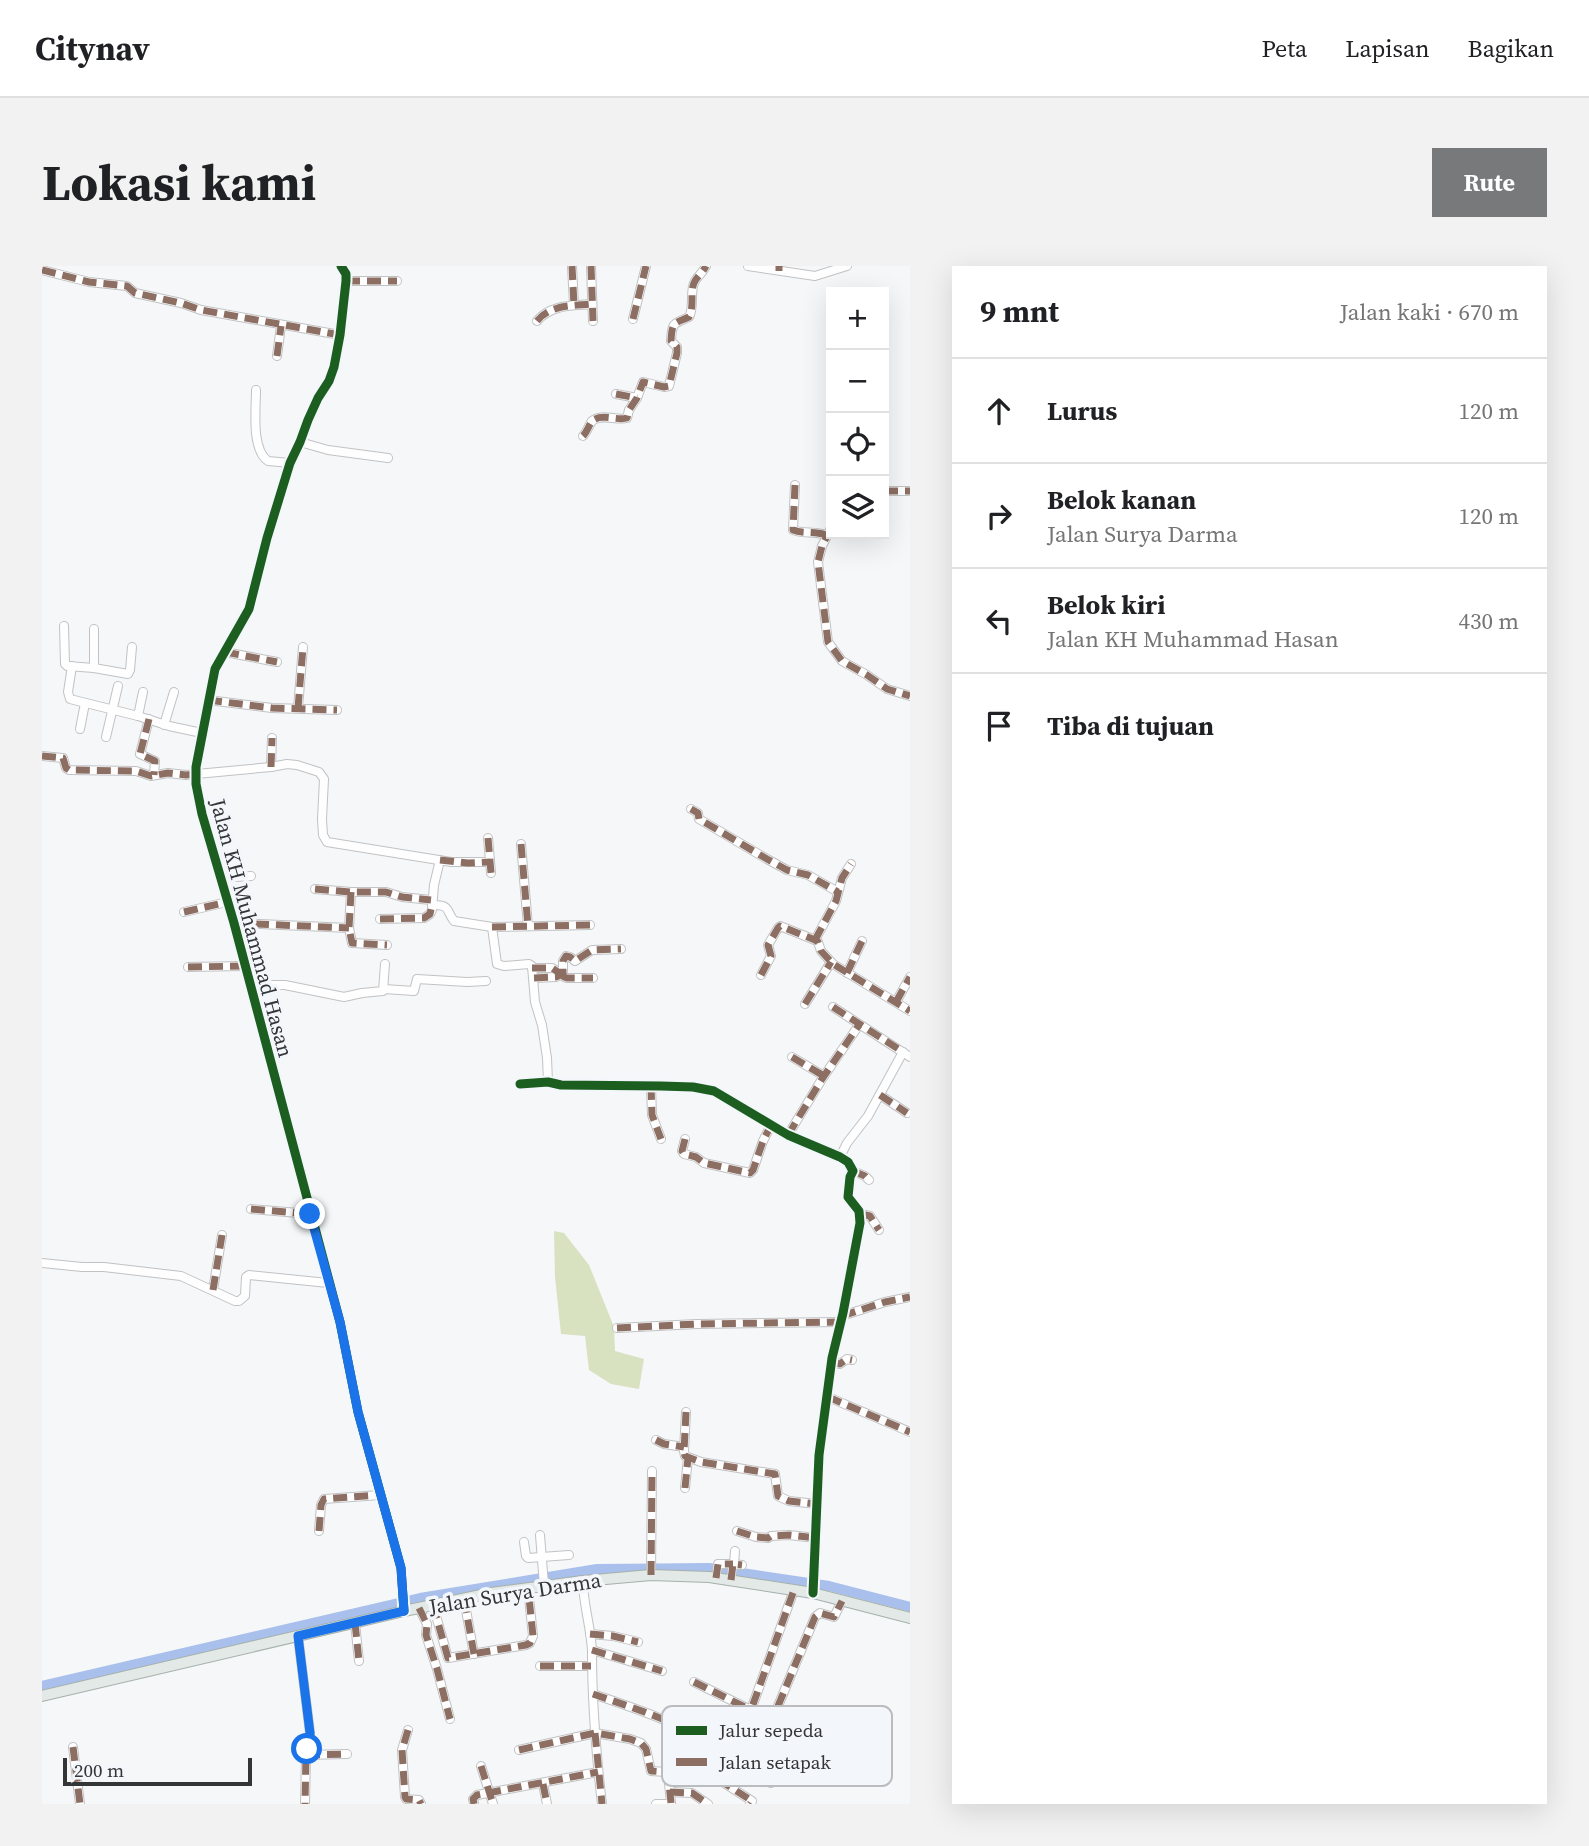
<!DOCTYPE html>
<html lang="id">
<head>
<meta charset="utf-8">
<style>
	body { margin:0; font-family:"Source Serif 4",serif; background:#f2f2f2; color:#202124 }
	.controls { position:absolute; right:21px; top:21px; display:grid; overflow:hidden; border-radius:0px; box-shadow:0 7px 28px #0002 }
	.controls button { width:63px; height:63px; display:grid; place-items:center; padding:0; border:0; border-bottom:2px solid #e0e0e0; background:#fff; color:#202124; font:35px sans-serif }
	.scale { position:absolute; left:21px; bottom:18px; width:189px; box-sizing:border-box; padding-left:7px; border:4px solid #343537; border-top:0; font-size:19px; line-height:24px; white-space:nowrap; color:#343537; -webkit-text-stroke:5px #f3f6fb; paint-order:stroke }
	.stop { position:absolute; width:21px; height:21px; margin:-16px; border:5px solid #1a73e8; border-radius:50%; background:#fff }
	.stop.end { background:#1a73e8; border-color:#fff; box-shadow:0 2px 7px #0008 }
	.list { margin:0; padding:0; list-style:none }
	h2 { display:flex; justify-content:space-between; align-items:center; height:91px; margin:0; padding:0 28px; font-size:30px }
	h2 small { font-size:23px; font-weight:400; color:#757577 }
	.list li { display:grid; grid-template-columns:46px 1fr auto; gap:21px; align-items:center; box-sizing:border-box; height:105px; padding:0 28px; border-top:2px solid #e0e0e0 }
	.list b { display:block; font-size:26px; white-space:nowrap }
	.list p { margin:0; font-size:23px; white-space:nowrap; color:#757577 }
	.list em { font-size:23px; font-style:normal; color:#757577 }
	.icon { flex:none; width:38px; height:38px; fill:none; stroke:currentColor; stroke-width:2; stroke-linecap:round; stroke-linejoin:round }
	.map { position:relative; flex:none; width:868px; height:1538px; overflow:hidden; border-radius:0px }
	header { display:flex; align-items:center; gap:42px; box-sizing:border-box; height:98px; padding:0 35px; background:#fff; border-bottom:2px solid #e0e0e0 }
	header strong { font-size:33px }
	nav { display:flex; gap:38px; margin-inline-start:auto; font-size:24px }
	.intro { display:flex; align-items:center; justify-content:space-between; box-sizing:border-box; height:168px; padding:0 42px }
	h1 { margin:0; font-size:49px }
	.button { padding:18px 32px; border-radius:0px; background:#78797b; color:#fff; font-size:24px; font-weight:700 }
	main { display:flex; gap:42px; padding:0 42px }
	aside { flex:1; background:#fff; border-radius:0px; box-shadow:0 7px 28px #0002 }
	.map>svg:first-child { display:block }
</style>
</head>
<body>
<header>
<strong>Citynav</strong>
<nav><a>Peta</a><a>Lapisan</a><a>Bagikan</a></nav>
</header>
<div class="intro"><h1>Lokasi kami</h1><a class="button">Rute</a></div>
<main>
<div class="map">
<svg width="868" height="1538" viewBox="0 0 868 1538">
	<rect width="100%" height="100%" fill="#f5f7f9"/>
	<!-- green -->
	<polygon fill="#d9e2c0" points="512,965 522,967 547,999 572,1061 573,1085 602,1093 597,1123 569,1118 547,1104 543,1070 519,1068 513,1011"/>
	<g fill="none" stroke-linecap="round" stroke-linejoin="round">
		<!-- river -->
		<polyline stroke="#a9c0ec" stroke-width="10" points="0,1420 378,1332 555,1303 667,1302 787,1320 868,1341"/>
		<!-- minor casing -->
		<g stroke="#c1c2c4" stroke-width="10">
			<g id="minor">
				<polyline points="299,0 304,8 304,15 298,69 292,101 287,115 276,132 266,154 258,176 248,197 225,272 207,343 173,403 154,501 154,518 160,548 192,657 298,1056 316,1146 359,1302 362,1345"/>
				<polyline points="530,0 532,39"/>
				<polyline points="549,0 551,55"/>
				<polyline points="706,0 773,10 805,0"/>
				<polyline points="0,4 47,16 85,20 93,27 139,37 159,44 298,69"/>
				<polyline points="304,15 355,15"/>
				<polyline points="591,53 604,0"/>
				<path d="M 495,55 C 509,38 531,40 550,38"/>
				<polyline points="235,90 239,60"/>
				<path d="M 214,124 C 214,144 209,183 226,195 L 248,197"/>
				<polyline points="574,128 595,132"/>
				<path d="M 541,170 C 545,166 547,159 550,155 C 559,147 575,155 585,152 L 587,144 L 595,132 L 601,116 L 622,121 L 627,120 L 635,87 L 635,81 L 629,75 C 630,55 632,58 647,51 C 653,40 647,25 653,15 C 656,10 661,6 664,0"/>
				<polyline points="258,176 286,184 346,192"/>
				<path d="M 753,219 L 751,264 C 760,268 773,265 784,269"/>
				<polyline points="842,225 868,225"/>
				<polyline points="789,262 780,280 776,296 786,376 800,395 825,409 845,423 868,430"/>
				<polyline points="22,360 23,398 25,400 52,402 86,408 88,404 90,381"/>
				<polyline points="183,386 235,396"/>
				<polyline points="30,400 26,426 28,433 96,450 127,460 160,467"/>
				<polyline points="52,402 52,363"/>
				<polyline points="166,434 230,442 295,444"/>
				<polyline points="256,442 261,381"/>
				<polyline points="96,450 101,426"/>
				<polyline points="107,453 98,488 113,495 112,509"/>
				<polyline points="122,459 132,426"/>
				<polyline points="38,463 43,437"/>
				<polyline points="64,471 76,420"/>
				<polyline points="0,490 21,492 24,502 27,504 94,505 109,510 126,507 144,509 229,501 245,498 255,499 277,506 282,513 280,553 281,569 285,576 409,596 448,596"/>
				<polyline points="229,501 230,472"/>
				<polyline points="649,543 656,547 657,553 725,593 745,604 766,609 796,626"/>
				<polyline points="446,572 449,607"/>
				<polyline points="479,578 486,660"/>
				<polyline points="178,612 209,610"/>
				<polyline points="273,623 309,626 344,626 360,631 389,634"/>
				<polyline points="309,626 307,662 310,677 345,679"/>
				<path d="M 390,639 C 409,639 403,643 412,655 L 450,661 L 548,659"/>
				<polyline points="142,646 185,636"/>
				<polyline points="338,653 382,652 388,648 390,644 392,619 398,594"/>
				<polyline points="192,657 307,662"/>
				<polyline points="450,661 455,698 462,700 487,698 490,700 493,736 500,759 505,792 506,816"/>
				<polyline points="773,674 794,635 800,612 809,598"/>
				<polyline points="146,701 202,700"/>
				<polyline points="490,702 510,702 519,708"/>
				<polyline points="805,707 820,675"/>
				<polyline points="521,708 522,711 525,712 551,712"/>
				<polyline points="719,709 729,690 726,679 736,662 738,660 773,674 776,676 779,685 791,698 868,745"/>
				<polyline points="492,712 514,711 521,708 521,695 524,690 528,691 533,695 550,684 579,683"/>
				<polyline points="208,719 243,719 302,731 320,727 341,725 343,698"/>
				<polyline points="342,723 372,725 375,713 425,716 444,715"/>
				<polyline points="854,736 868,711"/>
				<polyline points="763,738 789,696"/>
				<polyline points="791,741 868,791"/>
				<polyline points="750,791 782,810"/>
				<polyline points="478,818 506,816 519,819 619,820 651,821 672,825 746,869 798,891 806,896 811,905 808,911 806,931 817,945 818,957 801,1047 790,1092 777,1189 771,1327"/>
				<polyline points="609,820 610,849 619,873"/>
				<polyline points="838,829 865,847"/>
				<polyline points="746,869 780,813 817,759"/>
				<polyline points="643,873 640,885 642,888 654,891 662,897 708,907 711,904 721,875 729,859"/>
				<polyline points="798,891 805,877 826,850 861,786"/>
				<polyline points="811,905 823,910 827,914"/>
				<polyline points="209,943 268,948"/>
				<polyline points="819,948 828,950 837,964"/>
				<polyline points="0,997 40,1001 62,1001 139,1010 193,1035 197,1035 203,1030 204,1011 207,1009 286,1017"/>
				<polyline points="171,1024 180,969"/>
				<polyline points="800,1050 843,1036 868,1031"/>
				<polyline points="575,1062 655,1058 798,1056"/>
				<polyline points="789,1096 798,1098 805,1093 810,1094"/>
				<polyline points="786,1131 868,1166"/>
				<polyline points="644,1146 642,1185 643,1190 659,1196 733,1208 736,1230 747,1235 775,1238"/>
				<polyline points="614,1174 622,1178 642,1181"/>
				<polyline points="643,1222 646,1192"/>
				<polyline points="277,1265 279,1239 282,1233 338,1229"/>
				<polyline points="695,1265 714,1271 726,1272 729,1270 747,1269 774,1272"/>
				<polyline points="498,1269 502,1319"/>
				<polyline points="482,1276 484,1290 486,1292 527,1289"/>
				<polyline points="692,1298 693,1285"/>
				<polyline points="609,1309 610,1205"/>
				<polyline points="674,1312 676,1298 691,1298"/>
				<polyline points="689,1314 691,1298 700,1299"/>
				<path d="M 541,1315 C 541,1338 549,1361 550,1385 C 550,1436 554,1487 560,1538"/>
				<polyline points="422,1333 432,1388"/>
				<polyline points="391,1339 406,1392 484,1379 488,1377 491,1370 486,1322"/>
				<polyline points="377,1342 385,1358 384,1369 395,1403 408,1453"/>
				<polyline points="313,1357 317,1395"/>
				<polyline points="548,1368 571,1370 596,1376"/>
				<polyline points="256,1370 268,1467 268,1473 264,1489 263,1538"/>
				<polyline points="550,1384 620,1405"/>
				<polyline points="498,1400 549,1400"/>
				<polyline points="652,1416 709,1444"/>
				<path d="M 551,1428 C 595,1443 635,1456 675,1481 C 693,1492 709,1510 729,1517 L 735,1511 L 741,1482"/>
				<polyline points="736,1440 773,1351 778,1347 792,1351 800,1335"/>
				<polyline points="366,1464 360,1484 363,1531 364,1533 377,1534 379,1538"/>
				<polyline points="31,1481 38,1538"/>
				<polyline points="477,1484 553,1467 588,1473 599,1477 604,1483 609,1505 624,1506 626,1508 629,1537"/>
				<polyline points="264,1489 305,1488"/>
				<polyline points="439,1500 451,1538"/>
				<polyline points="659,1502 710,1535 708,1538"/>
				<polyline points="735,1511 705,1474 704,1459 709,1444 752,1324"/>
				<polyline points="501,1518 505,1538"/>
				<polyline points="628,1526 650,1527 666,1538"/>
				<polyline points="432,1538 431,1533 435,1529 556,1506"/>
				<polyline points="614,1538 629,1538"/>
			</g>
		</g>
		<!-- major casing -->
		<g stroke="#a5b1ab" stroke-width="12">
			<polyline id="major" points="0,1430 362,1345 449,1327 541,1315 609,1309 667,1311 771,1327 868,1352"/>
		</g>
		<!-- minor -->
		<use href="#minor" stroke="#fefefe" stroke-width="8"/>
		<!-- major -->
		<use href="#major" stroke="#e3e9e6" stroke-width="10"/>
		<!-- quiet -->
		<g stroke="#8d6e63" stroke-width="7" stroke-dasharray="14 7" stroke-linecap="butt">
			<polyline points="530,0 532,39"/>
			<polyline points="549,0 551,55"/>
			<polyline points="737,0 737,5"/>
			<polyline points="0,4 47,16 85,20 93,27 139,37 159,44 298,69"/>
			<polyline points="304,15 355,15"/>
			<polyline points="591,53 604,0"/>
			<path d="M 495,55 C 509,38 531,40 550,38"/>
			<polyline points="235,90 239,60"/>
			<polyline points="574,128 595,132"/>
			<path d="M 541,170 C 545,166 547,159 550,155 C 559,147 575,155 585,152 L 587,144 L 595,132 L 601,116 L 622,121 L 627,120 L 635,87 L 635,81 L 629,75 C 630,55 632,58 647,51 C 653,40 647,25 653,15 C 656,10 661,6 664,0"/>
			<path d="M 753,219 L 751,264 C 760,268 773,265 784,269"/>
			<polyline points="842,225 868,225"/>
			<polyline points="789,262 780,280 776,296 786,376 800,395 825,409 845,423 868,430"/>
			<polyline points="183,386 235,396"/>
			<polyline points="166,434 230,442 295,444"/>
			<polyline points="256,442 261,381"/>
			<polyline points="107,453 98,488 113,495 112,509"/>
			<polyline points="0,490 21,492 24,502 27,504 94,505 109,510 126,507 144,509 154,508"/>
			<polyline points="229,501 230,472"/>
			<polyline points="649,543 656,547 657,553 725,593 745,604 766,609 796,626"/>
			<polyline points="446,572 449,607"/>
			<polyline points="479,578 486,660"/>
			<polyline points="398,594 426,597 448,596"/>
			<polyline points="273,623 309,626 344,626 360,631 389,634"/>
			<polyline points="309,626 307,662 310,677 345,679"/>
			<polyline points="142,646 185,636"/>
			<polyline points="338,653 382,652 388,648 390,639"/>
			<polyline points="192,657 307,662"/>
			<polyline points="450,661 548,659"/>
			<polyline points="773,674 794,635 800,612 809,598"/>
			<polyline points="146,701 202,700"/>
			<polyline points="490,702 510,702 519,708"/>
			<polyline points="805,707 820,675"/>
			<polyline points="521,708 522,711 525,712 551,712"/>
			<polyline points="719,709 729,690 726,679 736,662 738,660 773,674 776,676 779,685 791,698 868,745"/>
			<polyline points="492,712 514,711 521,708 521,695 524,690 528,691 533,695 550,684 579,683"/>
			<polyline points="854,736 868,711"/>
			<polyline points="763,738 789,696"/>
			<polyline points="791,741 861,786"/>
			<polyline points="750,791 782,810"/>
			<polyline points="609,820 610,849 619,873"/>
			<polyline points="838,829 865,847"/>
			<polyline points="746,869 780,813 817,759"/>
			<polyline points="643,873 640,885 642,888 654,891 662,897 708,907 711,904 721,875 729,859"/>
			<polyline points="811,905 823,910 827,914"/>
			<polyline points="209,943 268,948"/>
			<polyline points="819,948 828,950 837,964"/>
			<polyline points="171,1024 180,969"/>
			<polyline points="800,1050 843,1036 868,1031"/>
			<polyline points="575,1062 655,1058 798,1056"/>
			<polyline points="789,1096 798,1098 805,1093 810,1094"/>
			<polyline points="786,1131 868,1166"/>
			<polyline points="644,1146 642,1185 643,1190 659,1196 733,1208 736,1230 747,1235 775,1238"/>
			<polyline points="614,1174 622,1178 642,1181"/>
			<polyline points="643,1222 646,1192"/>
			<polyline points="277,1265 279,1239 282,1233 338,1229"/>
			<polyline points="695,1265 714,1271 726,1272 729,1270 747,1269 774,1272"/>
			<polyline points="609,1309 610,1205"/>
			<polyline points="674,1312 676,1298 691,1298"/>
			<polyline points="689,1314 691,1298 700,1299"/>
			<polyline points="422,1333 432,1388"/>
			<polyline points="391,1339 406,1392 484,1379 488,1377 491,1370 486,1322"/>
			<polyline points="377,1342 385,1358 384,1369 395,1403 408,1453"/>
			<polyline points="313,1357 317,1395"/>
			<polyline points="548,1368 571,1370 596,1376"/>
			<polyline points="256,1370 268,1467 268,1473 264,1489 263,1538"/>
			<polyline points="550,1384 620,1405"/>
			<polyline points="498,1400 549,1400"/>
			<polyline points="652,1416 709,1444"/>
			<path d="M 551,1428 C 595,1443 635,1456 675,1481 C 693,1492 709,1510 729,1517 L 735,1511 L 741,1482"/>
			<polyline points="736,1440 773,1351 778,1347 792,1351 800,1335"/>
			<polyline points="366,1464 360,1484 363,1531 364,1533 377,1534 379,1538"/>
			<polyline points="553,1467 560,1538"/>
			<polyline points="31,1481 38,1538"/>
			<polyline points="477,1484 553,1467 588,1473 599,1477 604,1483 609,1505 624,1506 626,1508 629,1537"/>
			<polyline points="264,1489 305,1488"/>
			<polyline points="439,1500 451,1538"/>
			<polyline points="659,1502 710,1535 708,1538"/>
			<polyline points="735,1511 705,1474 704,1459 709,1444 752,1324"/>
			<polyline points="501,1518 505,1538"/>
			<polyline points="628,1526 650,1527 666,1538"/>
			<polyline points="432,1538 431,1533 435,1529 556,1506"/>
		</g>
		<!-- cycleway casing -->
		<g stroke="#f3f6fb" stroke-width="13">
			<g id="cycleway">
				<polyline points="299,0 304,8 304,15 298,69 292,101 287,115 276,132 266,154 258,176 248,197 225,272 207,343 173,403 154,501 154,518 160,548 192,657 298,1056 316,1146 359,1302 362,1345"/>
				<polyline points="478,818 506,816 519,819 619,820 651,821 672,825 746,869 798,891 806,896 811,905 808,911 806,931 817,945 818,957 801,1047 790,1092 777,1189 771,1327"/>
			</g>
		</g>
		<!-- cycleway -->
		<use href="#cycleway" stroke="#1b5e20" stroke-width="9"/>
	</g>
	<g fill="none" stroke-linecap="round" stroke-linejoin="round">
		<!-- route -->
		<polyline stroke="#1a73e8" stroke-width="9" points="265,1483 268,1467 256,1370 362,1345 359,1302 316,1146 298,1056 268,948"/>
	</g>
	<g text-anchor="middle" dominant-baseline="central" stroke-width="7" stroke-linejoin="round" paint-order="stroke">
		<!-- street labels -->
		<g font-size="21" fill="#343537" stroke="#f3f6fb">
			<text transform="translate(210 662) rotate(75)">Jalan KH Muhammad Hasan</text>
			<text transform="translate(473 1327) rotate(-9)">Jalan Surya Darma</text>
		</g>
	</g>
	<!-- legend -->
	<rect x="620" y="1440" width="230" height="80" rx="10" fill="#f3f6fb" stroke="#babcc0" stroke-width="2"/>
	<rect x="634" y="1460" width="31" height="9" fill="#1b5e20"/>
	<rect x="634" y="1492" width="31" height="8" fill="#8d6e63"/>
	<g font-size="19" fill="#343537">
		<text x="677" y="1471">Jalur sepeda</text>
		<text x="677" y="1503">Jalan setapak</text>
	</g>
</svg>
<div class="controls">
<button>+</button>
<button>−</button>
<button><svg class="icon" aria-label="locate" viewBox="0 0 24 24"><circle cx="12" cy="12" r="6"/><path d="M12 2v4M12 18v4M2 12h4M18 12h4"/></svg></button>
<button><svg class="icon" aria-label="layers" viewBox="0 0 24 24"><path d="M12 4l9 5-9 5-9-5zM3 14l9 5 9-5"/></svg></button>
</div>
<div class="scale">200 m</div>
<div class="stop" style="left:265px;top:1483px"></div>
<div class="stop end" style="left:268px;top:948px"></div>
</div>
<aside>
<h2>9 mnt<small>Jalan kaki · 670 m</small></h2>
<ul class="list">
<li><svg class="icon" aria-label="ahead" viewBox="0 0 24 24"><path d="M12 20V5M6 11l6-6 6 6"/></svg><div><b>Lurus</b></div><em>120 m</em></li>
<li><svg class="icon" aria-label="right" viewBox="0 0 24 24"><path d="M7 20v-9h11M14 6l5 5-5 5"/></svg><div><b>Belok kanan</b><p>Jalan Surya Darma</p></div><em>120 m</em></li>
<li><svg class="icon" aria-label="left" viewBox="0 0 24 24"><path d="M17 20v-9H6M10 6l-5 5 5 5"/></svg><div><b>Belok kiri</b><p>Jalan KH Muhammad Hasan</p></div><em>430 m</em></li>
<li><svg class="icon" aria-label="arrive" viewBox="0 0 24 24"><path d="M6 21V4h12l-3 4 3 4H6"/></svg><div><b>Tiba di tujuan</b></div></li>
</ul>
</aside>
</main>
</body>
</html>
